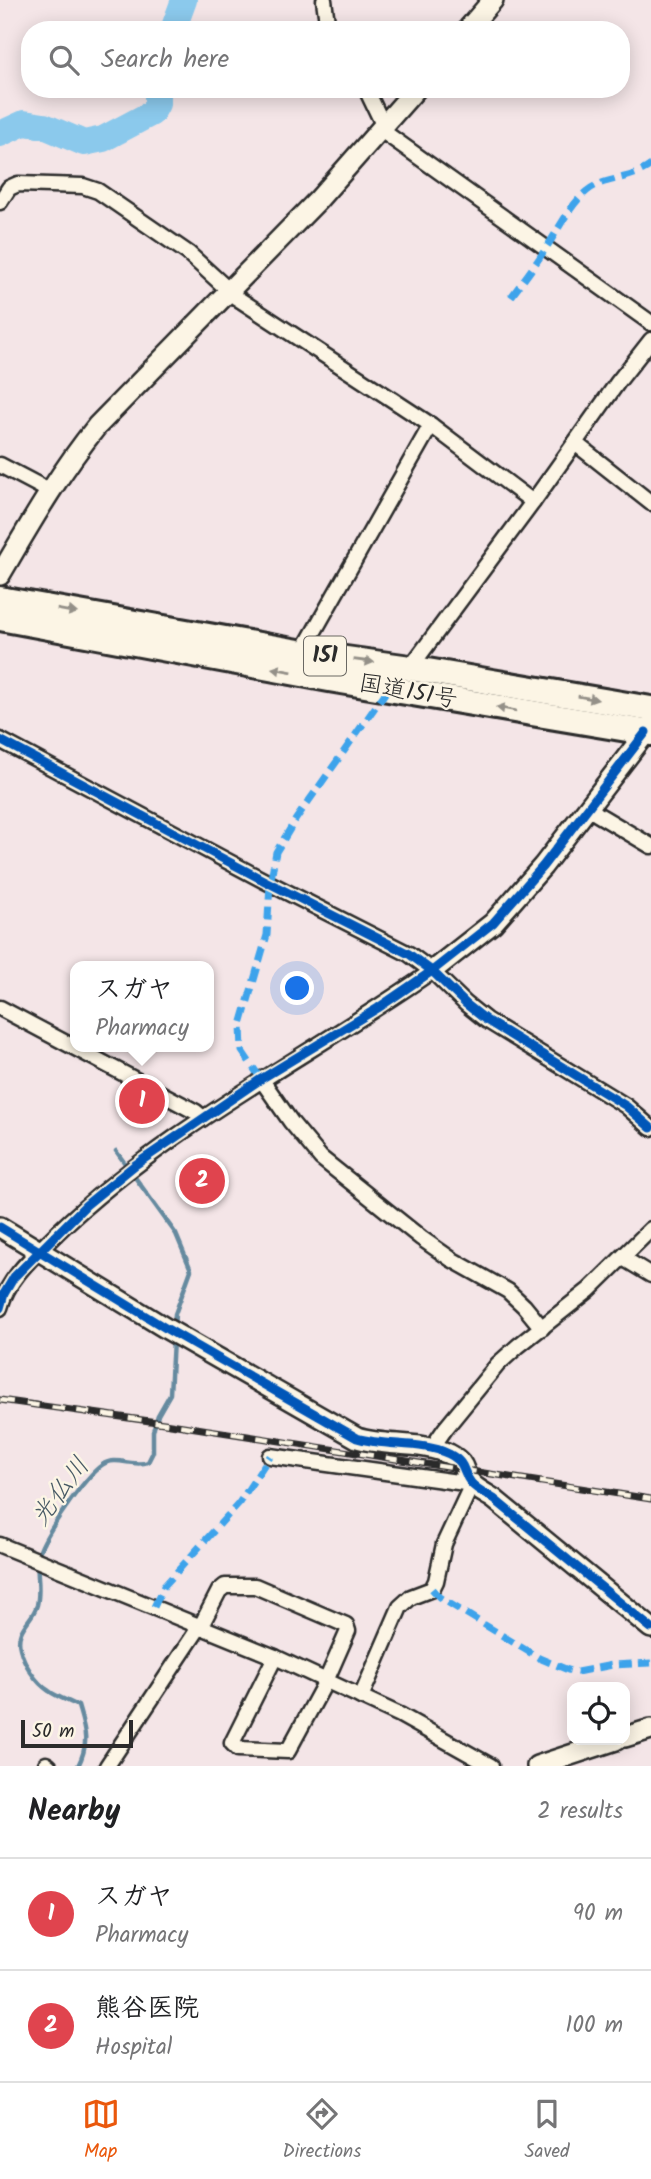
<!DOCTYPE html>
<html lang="en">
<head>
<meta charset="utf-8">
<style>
	body { margin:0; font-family:Kalam,"Klee One",sans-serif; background:#f6f6f6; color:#202124 }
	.controls { position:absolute; right:21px; bottom:21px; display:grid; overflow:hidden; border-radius:14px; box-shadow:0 4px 18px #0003 }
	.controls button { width:63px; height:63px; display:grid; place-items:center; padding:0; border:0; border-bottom:2px solid #e0e0e0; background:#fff; color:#202124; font:35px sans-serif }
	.scale { position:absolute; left:21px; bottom:18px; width:112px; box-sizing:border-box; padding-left:7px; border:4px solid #2b2b2b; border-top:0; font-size:19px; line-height:24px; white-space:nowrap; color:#2b2b2b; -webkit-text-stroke:5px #fcf5e5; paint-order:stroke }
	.you { position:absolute; left:298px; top:989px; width:24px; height:24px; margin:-18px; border:5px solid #fff; border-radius:50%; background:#1a73e8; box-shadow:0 0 0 10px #1a73e833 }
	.badge { display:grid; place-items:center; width:46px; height:46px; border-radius:50%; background:#ea580c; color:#fff; font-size:23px; font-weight:700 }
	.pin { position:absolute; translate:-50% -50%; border:4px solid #fff; box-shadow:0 2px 7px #0006 }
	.popup { position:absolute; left:70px; top:961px; width:144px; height:91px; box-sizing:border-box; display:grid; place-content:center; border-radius:14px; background:#fff; filter:drop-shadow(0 2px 5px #0005); font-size:23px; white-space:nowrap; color:#757577 }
	.popup b { font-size:26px; color:#202124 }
	.popup::after { content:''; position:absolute; left:50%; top:100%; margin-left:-14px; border:14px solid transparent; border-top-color:#fff }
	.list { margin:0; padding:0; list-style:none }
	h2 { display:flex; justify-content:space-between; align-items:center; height:91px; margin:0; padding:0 28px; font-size:30px }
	h2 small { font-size:23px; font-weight:400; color:#757577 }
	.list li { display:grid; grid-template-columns:46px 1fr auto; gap:21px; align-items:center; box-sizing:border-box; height:112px; padding:0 28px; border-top:2px solid #e0e0e0 }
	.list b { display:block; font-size:26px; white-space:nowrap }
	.list p { margin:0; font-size:23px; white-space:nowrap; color:#757577 }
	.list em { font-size:23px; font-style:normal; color:#757577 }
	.icon { flex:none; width:38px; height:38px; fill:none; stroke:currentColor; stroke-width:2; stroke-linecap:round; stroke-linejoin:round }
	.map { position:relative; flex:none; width:651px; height:1766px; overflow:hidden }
	.search { position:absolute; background:#fff; box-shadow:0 4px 18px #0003; left:21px; right:21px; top:21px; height:77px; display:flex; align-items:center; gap:18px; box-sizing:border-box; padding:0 24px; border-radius:28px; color:#757577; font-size:26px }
	.sheet { height:315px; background:#fff }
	nav { display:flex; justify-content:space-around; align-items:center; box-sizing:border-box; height:98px; border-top:2px solid #e0e0e0; background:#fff; font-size:19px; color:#757577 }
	nav a { display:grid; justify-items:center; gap:4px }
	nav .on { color:#ea580c }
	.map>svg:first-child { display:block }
</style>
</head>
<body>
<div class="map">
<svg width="651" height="1766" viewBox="0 0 651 1766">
	<rect width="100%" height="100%" fill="#f4e5e7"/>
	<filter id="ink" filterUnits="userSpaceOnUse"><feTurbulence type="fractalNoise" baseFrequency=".0143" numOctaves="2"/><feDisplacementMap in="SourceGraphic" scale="14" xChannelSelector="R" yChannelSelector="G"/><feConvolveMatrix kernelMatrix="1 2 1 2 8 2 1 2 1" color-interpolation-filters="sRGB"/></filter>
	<g filter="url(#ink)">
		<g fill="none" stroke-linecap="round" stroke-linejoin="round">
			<!-- stream -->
			<g stroke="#658a9f" stroke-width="4.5">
				<polyline points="116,1151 176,1234 191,1270 175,1314 174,1328"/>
				<path d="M 78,1766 C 90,1742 85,1730 78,1706 C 69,1701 57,1697 49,1691 C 35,1682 24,1664 20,1648 C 15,1629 33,1620 37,1605 C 41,1588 36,1573 38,1557 C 42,1537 86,1476 102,1465 C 117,1455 133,1468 148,1462 L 153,1452 L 153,1431 L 158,1415 L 170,1394 L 173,1340"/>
			</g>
			<!-- river -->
			<g stroke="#8bc9ec" stroke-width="26">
				<polyline points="173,30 184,0"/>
				<polyline points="0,134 24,123 44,126 84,143 103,139 152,113 157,104 157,89"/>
			</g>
			<!-- street casing -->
			<g stroke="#2b2b2b" stroke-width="19">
				<g id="street">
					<polyline points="324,0 328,30"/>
					<polyline points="366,89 388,135 651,323"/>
					<polyline points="0,202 9,188 18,184 83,186 98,191 188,253 237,298 431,425 533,502"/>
					<polyline points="575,443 651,503"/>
					<polyline points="0,465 40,486 48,492"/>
					<polyline points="310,654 308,642 431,425"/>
					<polyline points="410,668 533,502 618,382 651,340"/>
					<polyline points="0,740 263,880 409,954 432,971 466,1004 486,1020 626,1106 651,1128"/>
					<polyline points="589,806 597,814 651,846"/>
					<polyline points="0,1008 196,1112 203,1118"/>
					<polyline points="261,1079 291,1122 321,1158 421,1238 451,1259 508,1291 524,1306 542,1328"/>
					<polyline points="623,1258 651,1275"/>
					<path d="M 0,1308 C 8,1277 35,1255 57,1233 C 168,1126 307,1058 432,971"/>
					<polyline points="435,1449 436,1442 445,1429 498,1364 518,1346 589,1290 651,1229"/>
					<polyline points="270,1456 472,1484 444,1544 436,1581 432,1589 411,1597 400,1607 361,1697"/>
					<polyline points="0,1545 275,1657 400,1715 491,1766"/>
					<polyline points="46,1764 49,1766"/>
					<polyline points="107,1766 204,1620 219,1591 225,1586 255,1586 346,1625 348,1631 326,1681 288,1751 238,1749 232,1743 275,1657"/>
				</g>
			</g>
			<!-- secondary casing -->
			<g stroke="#2b2b2b" stroke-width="24">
				<g id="secondary">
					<polyline points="467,30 493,0"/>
					<path d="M 0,575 C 30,524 59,473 97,426 L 318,200 L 416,89"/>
					<polyline points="432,971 493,923 543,866 651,726"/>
					<path d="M 0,1227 L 167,1329 L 357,1438 C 386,1447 422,1441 449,1454 C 468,1464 461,1471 471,1483 C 477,1490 487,1494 494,1499 L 651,1628"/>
					<polyline points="625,1737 651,1729"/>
					<polyline points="537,1766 616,1740"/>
				</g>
			</g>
			<!-- highway casing -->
			<g stroke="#2b2b2b" stroke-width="30">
				<g id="highway">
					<polyline points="0,599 310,654 410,668 651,709"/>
					<polyline points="0,618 329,679 651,733"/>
				</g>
			</g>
			<!-- street -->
			<use href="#street" stroke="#fcf5e5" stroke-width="14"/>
			<!-- secondary -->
			<use href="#secondary" stroke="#fcf5e5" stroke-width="19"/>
			<!-- highway -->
			<use href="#highway" stroke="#fcf5e5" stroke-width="24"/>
			<!-- rail casing -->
			<g stroke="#2b2b2b" stroke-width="7">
				<polyline id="rail" points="0,1400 164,1423 651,1499"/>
			</g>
			<!-- rail -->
			<use href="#rail" stroke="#fcf5e5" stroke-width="4.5" stroke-dasharray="13" stroke-linecap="butt"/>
			<!-- quiet -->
			<g stroke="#3ea3eb" stroke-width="7" stroke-dasharray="14 7" stroke-linecap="butt">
				<path d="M 511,297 C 523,281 535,265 546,248 C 559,229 569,206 587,191 C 604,177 630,181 651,165"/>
				<polyline points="261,1079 242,1051 241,1025 267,935 270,884 276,852 296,819 388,689"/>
				<polyline points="432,1589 439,1597 539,1658 568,1670 577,1672 612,1665 651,1663"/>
				<polyline points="154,1607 164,1586 239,1503 270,1456"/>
			</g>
			<!-- cycleway casing -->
			<g stroke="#fcf5e5" stroke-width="13">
				<g id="cycleway">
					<polyline points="0,740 263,880 409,954 432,971 466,1004 486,1020 626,1106 651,1128"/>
					<path d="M 0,1227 L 167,1329 L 357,1438 C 386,1447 422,1441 449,1454 C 468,1464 461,1471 471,1483 C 477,1490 487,1494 494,1499 L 651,1628"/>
					<polyline points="0,1308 4,1294 14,1277 86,1205 135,1165 261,1079 378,1008 432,971 493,923 543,866 646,732"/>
				</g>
			</g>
			<!-- cycleway -->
			<use href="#cycleway" stroke="#0057b8" stroke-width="9"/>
		</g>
		<!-- one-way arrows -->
		<defs><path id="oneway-solid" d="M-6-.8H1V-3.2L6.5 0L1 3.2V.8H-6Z" transform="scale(1.75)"/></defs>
		<g fill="#949088">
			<use href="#oneway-solid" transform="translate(67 611) rotate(10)"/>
			<use href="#oneway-solid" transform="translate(364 661) rotate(8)"/>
			<use href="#oneway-solid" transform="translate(282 670) rotate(-170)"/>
			<use href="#oneway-solid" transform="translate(588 698) rotate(10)"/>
			<use href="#oneway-solid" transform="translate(506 709) rotate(-170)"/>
		</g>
	</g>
	<g text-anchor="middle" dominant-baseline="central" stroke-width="5" stroke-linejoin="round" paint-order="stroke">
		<!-- shield labels -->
		<rect fill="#fcf5e5" stroke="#6a6863" stroke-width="2" x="304" y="636.5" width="42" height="39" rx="5"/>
		<g font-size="23" font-weight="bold" fill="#2b2b2b">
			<text x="325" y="656">151</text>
		</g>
		<!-- street labels -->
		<g font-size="24" fill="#2b2b2b" stroke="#fcf5e5">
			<text transform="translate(408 692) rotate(10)">国道151号</text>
		</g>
		<!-- water labels -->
		<g font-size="26" font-style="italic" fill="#485a65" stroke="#fcf5e5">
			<text transform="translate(61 1492) rotate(-53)">光仏川</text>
		</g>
	</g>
</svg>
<div class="controls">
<button><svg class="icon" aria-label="locate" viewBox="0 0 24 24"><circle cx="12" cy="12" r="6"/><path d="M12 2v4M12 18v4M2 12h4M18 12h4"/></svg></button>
</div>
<div class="scale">50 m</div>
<div class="you"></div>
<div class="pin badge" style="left:142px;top:1101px;background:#e0444e">1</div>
<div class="popup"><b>スガヤ</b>Pharmacy</div>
<div class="pin badge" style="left:202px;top:1181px;background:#e0444e">2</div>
<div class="search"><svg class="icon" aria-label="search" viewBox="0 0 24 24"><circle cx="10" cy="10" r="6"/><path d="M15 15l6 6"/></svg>Search here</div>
</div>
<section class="sheet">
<h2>Nearby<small>2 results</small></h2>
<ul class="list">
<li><span class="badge" style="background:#e0444e">1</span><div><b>スガヤ</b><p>Pharmacy</p></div><em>90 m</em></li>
<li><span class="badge" style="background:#e0444e">2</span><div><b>熊谷医院</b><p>Hospital</p></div><em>100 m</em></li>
</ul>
</section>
<nav>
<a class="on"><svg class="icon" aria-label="map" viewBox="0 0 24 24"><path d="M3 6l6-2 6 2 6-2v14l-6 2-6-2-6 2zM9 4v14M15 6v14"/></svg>Map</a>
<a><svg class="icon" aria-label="directions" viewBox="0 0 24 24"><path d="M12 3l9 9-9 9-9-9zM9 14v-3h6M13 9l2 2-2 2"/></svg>Directions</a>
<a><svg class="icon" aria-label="saved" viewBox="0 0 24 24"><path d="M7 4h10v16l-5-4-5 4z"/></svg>Saved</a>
</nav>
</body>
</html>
